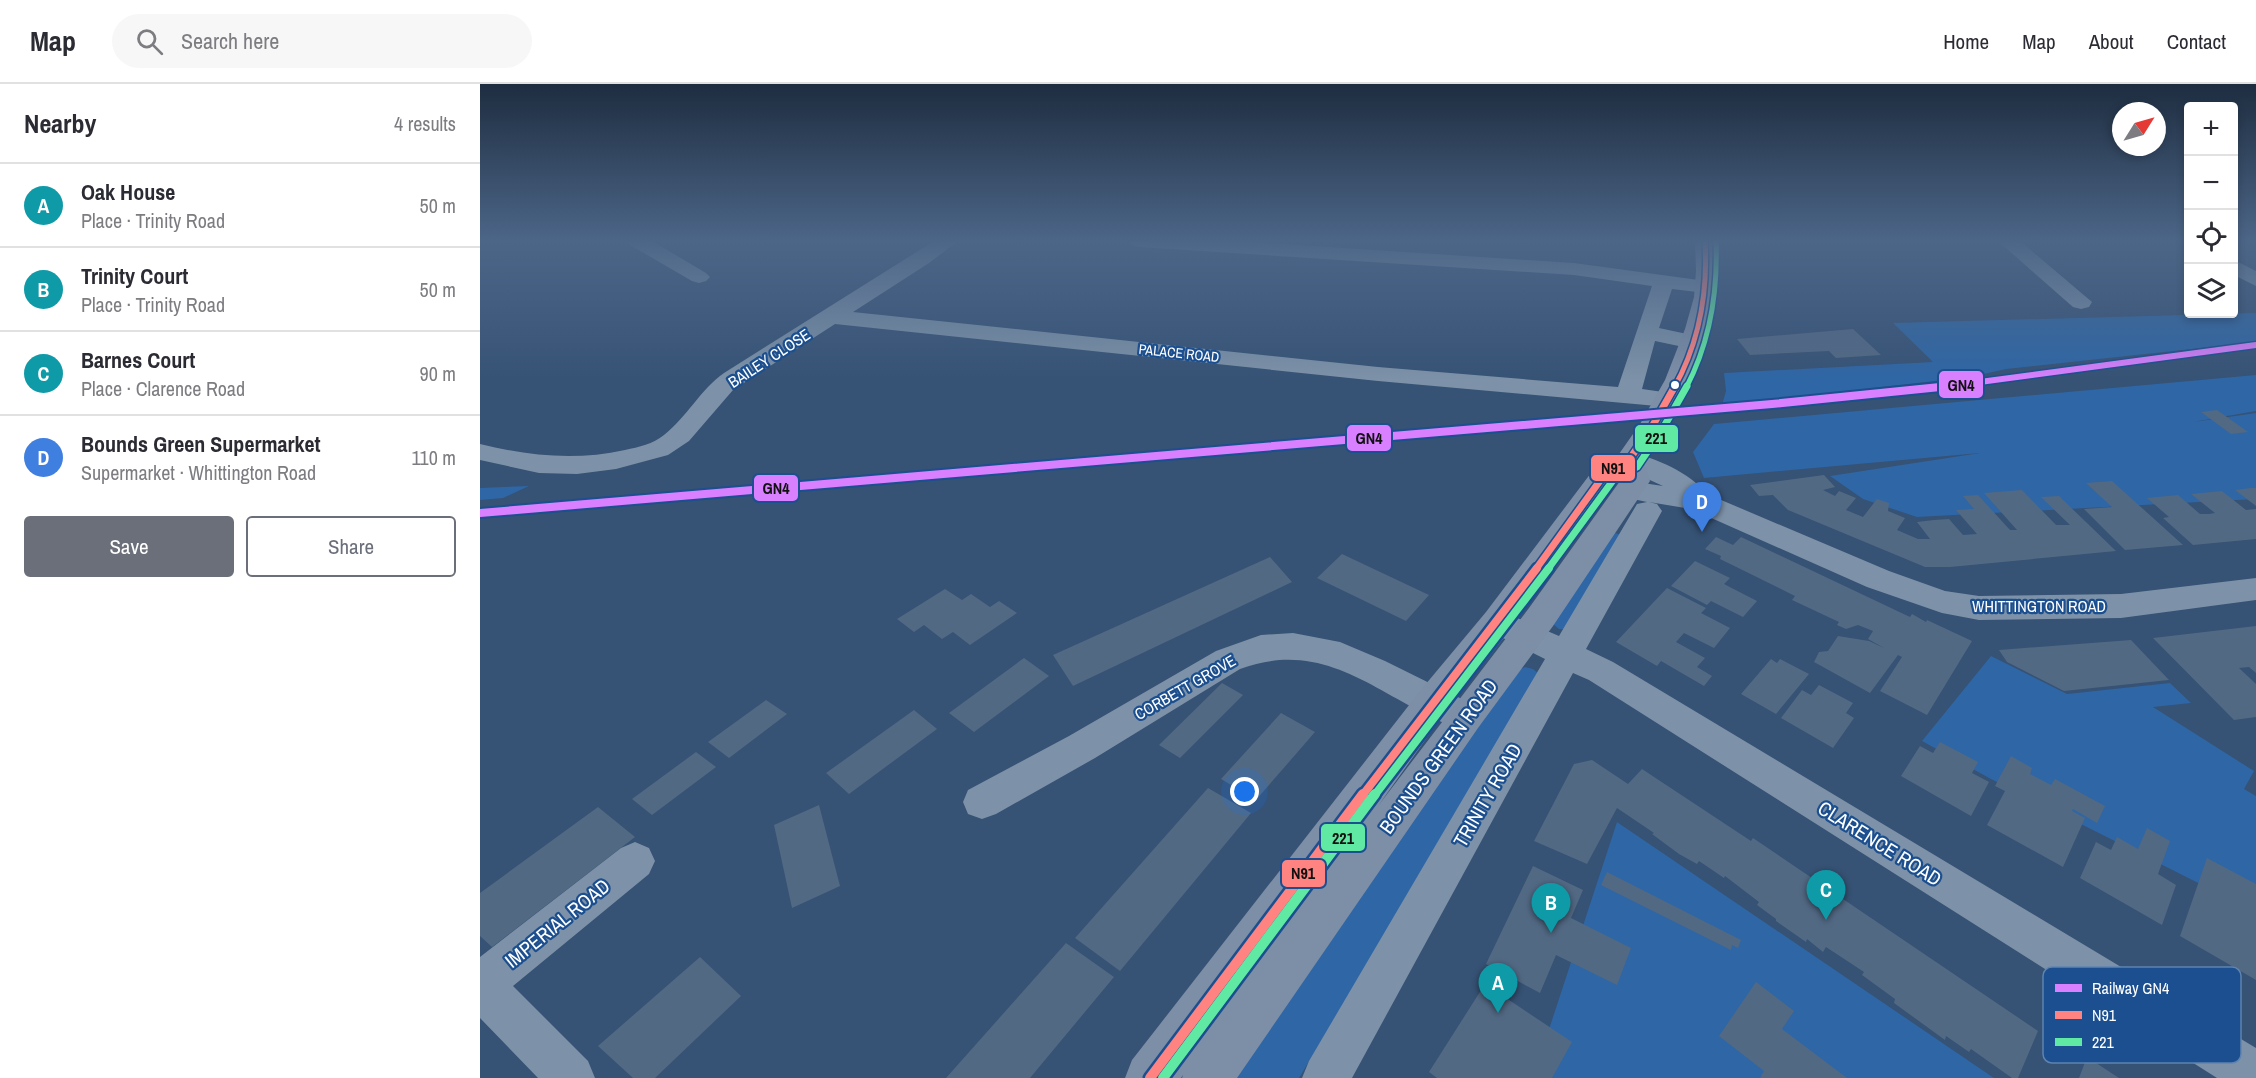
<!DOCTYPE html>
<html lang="en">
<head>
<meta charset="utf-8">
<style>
	body { margin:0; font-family:"Archivo Narrow",sans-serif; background:#f7f7f7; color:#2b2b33 }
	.controls { position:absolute; right:18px; top:18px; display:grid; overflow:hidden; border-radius:6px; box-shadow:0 3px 9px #0003 }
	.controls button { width:54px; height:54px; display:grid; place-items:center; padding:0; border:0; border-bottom:2px solid #e1e1e2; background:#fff; color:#2b2b33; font:30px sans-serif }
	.compass { position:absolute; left:1632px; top:18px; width:54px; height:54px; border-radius:50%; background:#fff; box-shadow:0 3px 9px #0003; rotate:53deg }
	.you { position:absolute; left:765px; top:708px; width:21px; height:21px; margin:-15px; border:4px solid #fff; border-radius:50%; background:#1a73e8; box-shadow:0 0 0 9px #1a73e833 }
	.badge { display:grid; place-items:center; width:39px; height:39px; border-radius:50%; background:#6b6f79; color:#fff; font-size:20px; font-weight:700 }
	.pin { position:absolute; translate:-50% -50px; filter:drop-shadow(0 2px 3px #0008) }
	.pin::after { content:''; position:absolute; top:32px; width:21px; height:18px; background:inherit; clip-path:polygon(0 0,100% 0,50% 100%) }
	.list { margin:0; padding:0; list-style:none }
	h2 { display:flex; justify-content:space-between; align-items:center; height:78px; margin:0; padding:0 24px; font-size:26px }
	h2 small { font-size:20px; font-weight:400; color:#7c7c81 }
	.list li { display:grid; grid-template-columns:39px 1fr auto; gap:18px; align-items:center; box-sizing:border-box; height:84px; padding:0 24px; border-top:2px solid #e1e1e2 }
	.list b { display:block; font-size:22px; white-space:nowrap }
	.list p { margin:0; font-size:20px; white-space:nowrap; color:#7c7c81 }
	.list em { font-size:20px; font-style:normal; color:#7c7c81 }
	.actions { display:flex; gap:12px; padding:18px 24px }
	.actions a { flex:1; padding:14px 0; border:2px solid #6b6f79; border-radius:6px; text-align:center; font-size:21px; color:#6b6f79 }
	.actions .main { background:#6b6f79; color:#fff }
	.icon { flex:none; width:33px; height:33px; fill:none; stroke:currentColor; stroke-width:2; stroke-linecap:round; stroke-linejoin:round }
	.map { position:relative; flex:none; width:1776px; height:994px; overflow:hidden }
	header { display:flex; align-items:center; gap:36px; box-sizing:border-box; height:84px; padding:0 30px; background:#fff; border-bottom:2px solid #e1e1e2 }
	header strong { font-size:28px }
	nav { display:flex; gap:33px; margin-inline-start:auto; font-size:21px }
	.search { width:420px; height:54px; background:#f7f7f7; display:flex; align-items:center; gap:15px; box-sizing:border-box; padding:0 21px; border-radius:33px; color:#7c7c81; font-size:22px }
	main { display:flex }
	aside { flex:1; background:#fff }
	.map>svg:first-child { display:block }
</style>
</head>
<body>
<header>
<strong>Map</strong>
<div class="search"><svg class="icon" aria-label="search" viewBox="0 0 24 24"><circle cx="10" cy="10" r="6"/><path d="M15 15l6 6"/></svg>Search here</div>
<nav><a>Home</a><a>Map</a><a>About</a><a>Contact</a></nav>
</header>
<main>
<aside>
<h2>Nearby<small>4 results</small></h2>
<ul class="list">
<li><span class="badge" style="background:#0f9aa8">A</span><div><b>Oak House</b><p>Place · Trinity Road</p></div><em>50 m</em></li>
<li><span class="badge" style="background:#0f9aa8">B</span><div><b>Trinity Court</b><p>Place · Trinity Road</p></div><em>50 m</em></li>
<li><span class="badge" style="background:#0f9aa8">C</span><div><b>Barnes Court</b><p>Place · Clarence Road</p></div><em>90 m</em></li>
<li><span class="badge" style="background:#3f7fe0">D</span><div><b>Bounds Green Supermarket</b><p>Supermarket · Whittington Road</p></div><em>110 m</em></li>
</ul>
<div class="actions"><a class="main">Save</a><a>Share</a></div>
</aside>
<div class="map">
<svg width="1776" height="994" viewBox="0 0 1776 994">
	<rect width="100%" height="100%" fill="#365274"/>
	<!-- green -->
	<g fill="#2f66a5">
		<polygon points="1776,229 1776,258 1526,285 1490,293 1242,321 1246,307 1244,289 1453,278 1413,239"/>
		<polygon points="1776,291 1776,327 1713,338 1776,329 1776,415 1437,433 1383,415 1350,392 1500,369 1224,394 1213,368 1234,340"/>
		<polygon points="49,402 23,414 0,416 0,404"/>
		<polygon points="1135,449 1142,451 1088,546 1079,545 1073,540"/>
		<polygon points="1511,572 1587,610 1690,599 1711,619 1673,623 1774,687 1764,705 1776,712 1776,828 1511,695 1442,657"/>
		<polygon points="1045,583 1053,585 1059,590 1059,597 819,994 752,994 1037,587"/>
		<polygon points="1137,738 1514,994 1053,994"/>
	</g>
	<!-- building -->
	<g fill="#526984">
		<polygon points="1373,245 1401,271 1356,274 1349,267 1270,271 1257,255"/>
		<polygon points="1737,326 1768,348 1751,350 1721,328"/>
		<polygon points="1344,391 1355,403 1343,406 1355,412 1359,407 1376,414 1366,426 1383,433 1397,415 1409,419 1408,427 1425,434 1417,446 1438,455 1450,455 1437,438 1454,436 1469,435 1483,451 1497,450 1476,426 1494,425 1483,412 1498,411 1530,446 1537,446 1504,409 1542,406 1576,441 1590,441 1561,413 1579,412 1636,467 1470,483 1445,483 1308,426 1293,411 1279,412 1270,401"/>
		<polygon points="1632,397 1703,461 1645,466 1604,425 1632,423 1606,399"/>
		<polygon points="1776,404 1776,422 1755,406 1771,404"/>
		<polygon points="1742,407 1766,426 1776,425 1776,455 1713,461 1683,434 1689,433 1667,414 1698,411 1720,430 1729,430 1735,429 1711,410"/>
		<polygon points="1236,453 1253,461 1261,453 1430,533 1432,530 1446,538 1447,536 1492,557 1447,631 1400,607 1422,573 1418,571 1390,609 1334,578 1339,568 1348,567 1358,552 1389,557 1404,564 1388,555 1393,547 1378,541 1366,545 1357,541 1359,538 1312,516 1315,512 1240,475 1241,472 1225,465"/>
		<polygon points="862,470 949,511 926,537 837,494"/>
		<polygon points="790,473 812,498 593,602 573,571"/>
		<polygon points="1215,477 1250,494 1244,500 1277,517 1263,533 1231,517 1227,521 1191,502"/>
		<polygon points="1187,504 1226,524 1221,529 1250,544 1234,564 1204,549 1196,558 1225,574 1217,583 1232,592 1224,602 1181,577 1177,582 1136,558"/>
		<polygon points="465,505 482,516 491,510 510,523 519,517 537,529 490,561 473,548 462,555 444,541 434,548 417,535"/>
		<polygon points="1776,542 1776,589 1769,583 1759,584 1776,600 1776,633 1754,636 1673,554"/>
		<polygon points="1651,556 1689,596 1584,607 1527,578 1519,566"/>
		<polygon points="544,574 569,592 494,648 469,629"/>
		<polygon points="1291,575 1297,579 1300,575 1329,590 1296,630 1261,610"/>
		<polygon points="742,599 763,611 700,674 679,661"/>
		<polygon points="1339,601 1373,619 1366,629 1374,634 1353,664 1301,634 1322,606 1331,611"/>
		<polygon points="286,616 307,630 249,674 228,658"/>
		<polygon points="434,626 457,645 369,710 346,689"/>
		<polygon points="801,629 835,648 776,716 741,695"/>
		<polygon points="1460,658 1498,678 1492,689 1509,698 1491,732 1421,692 1440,662 1453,669"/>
		<polygon points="216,668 236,683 172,731 152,715"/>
		<polygon points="1531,672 1552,684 1550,690 1571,701 1575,695 1625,722 1617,739 1593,725 1592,727 1605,734 1583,783 1507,741 1525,707 1515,702"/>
		<polygon points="1112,676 1148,700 1162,685 1271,757 1273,754 1558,947 1538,994 1532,994 1491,965 1489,968 1466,952 1465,956 1414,919 1415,915 1382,891 1384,888 1346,863 1343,868 1327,855 1326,858 1296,837 1296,835 1277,821 1279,818 1245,792 1244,794 1219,777 1217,780 1199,770 1172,750 1174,749 1137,724 1107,780 1054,757 1094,680"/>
		<polygon points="728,704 771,729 640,887 595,854"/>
		<polygon points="339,721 360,802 312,824 294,741"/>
		<polygon points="118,723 155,753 12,863 0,852 0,809"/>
		<polygon points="1667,744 1690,757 1678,790 1696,801 1682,841 1600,794 1616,758 1631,766 1637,753 1658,765"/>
		<polygon points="1727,774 1776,800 1776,896 1700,852"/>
		<polygon points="1053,782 1103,806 1091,834 1151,864 1137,901 1076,871 1060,909 1006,880"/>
		<polygon points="1127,788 1261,856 1258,864 1252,861 1251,866 1121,801"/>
		<polygon points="586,859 634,893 550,994 466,994"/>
		<polygon points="220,873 261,912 175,994 153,994 118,962"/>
		<polygon points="1276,898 1314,927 1302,945 1367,994 1280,994 1284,987 1239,952"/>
		<polygon points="1005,900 1092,958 1072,994 957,994 949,988"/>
		<polygon points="1607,973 1639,994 1599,994"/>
	</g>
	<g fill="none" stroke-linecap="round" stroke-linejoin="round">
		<!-- minor -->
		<g fill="#7d92a8" fill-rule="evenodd">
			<polygon points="147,157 172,157 226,189 230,193 226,197 219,199 212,197 150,161"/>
			<path d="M 454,157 L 478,157 L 449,179 L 373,228 L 898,283 L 1138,303 L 1172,202 L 1094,191 L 659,163 L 652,161 L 649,157 L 754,157 L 1094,179 L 1226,197 L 1234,198 L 1237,203 L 1234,208 L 1226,209 L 1192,205 L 1179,244 L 1221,253 L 1225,258 L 1221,263 L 1213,265 L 1175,257 L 1162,305 L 1197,310 L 1201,315 L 1197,320 L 1188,323 L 898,297 L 355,240 L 253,306 L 209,357 L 188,371 L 136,385 L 97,390 L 59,389 L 0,376 L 0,360 C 49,372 95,377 145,366 C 159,363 173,360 184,351 C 207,333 220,306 244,289 Z"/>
			<polygon points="1518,157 1540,157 1612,218 1609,223 1601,225 1593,223"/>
			<polygon points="1754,176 1776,187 1776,202 1754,191"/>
			<path d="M 1149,368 C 1176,374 1209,388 1227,410 L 1409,487 L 1465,507 L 1499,512 L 1641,510 L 1776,494 L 1776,516 L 1641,534 L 1499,536 L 1462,529 L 1387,503 L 1211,425 L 1169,418 L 1177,420 L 1182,427 L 1106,565 L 1133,578 L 1776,964 L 1776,994 L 1737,994 L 1109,596 L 1093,589 L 872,994 L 822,994 L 829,977 L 1065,575 L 1011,548 L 1007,540 L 1011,532 L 1023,528 L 1079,552 L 1157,420 L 1167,418 L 1139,412 L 1135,406 L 1139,400 L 1149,397 L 1183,402 L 1139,382 L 1135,376 L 1139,370 Z"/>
			<path d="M 813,549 L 860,558 L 905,577 L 998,623 L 1003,633 L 998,643 L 985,647 C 905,621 852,551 760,585 L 615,674 L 516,730 L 502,735 L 488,730 L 483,718 L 488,706 L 589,652 L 736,567 L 781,551 Z"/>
			<polygon points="155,758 169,764 175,777 169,790 33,902 108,977 115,994 58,994 0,934 0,873 141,764"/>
		</g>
		<!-- major -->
		<path fill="#7d8ea7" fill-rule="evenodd" d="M 1215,157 L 1235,157 C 1237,176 1239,194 1236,212 C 1228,272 1196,327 1163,376 L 1170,397 L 1073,542 L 998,644 L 757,994 L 702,994 L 703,991 L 701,994 L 645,994 L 652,976 L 940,607 L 1006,528 L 1117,381 L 1139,370 L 1160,340 L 1185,296 L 1205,245 L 1214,213 L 1216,187 ZM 1139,392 L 1140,397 L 1049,524 L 898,722 L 966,627 L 1030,546 Z"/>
		<!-- bus-1-far3 casing -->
		<g stroke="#1b4f8f" stroke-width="8">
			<path id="bus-1-far3" d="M 1194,304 C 1219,259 1228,208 1225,157"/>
		</g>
		<!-- bus-1-far2 casing -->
		<g stroke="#1b4f8f" stroke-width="10">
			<polyline id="bus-1-far2" points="1056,485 1127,387 1149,376 1173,341 1195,302"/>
		</g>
		<!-- bus-1-far1 casing -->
		<g stroke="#1b4f8f" stroke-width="13">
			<polyline id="bus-1-far1" points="882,712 1057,484"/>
		</g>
		<!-- bus-1 casing -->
		<g stroke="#1b4f8f" stroke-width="15">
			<polyline id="bus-1" points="670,994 883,710"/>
		</g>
		<!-- bus-2-far3 casing -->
		<g stroke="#1b4f8f" stroke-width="8">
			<path id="bus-2-far3" d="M 1206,304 C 1230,258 1238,207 1236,157"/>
		</g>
		<!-- bus-2-far2 casing -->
		<g stroke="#1b4f8f" stroke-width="10">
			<polyline id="bus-2-far2" points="1068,485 1134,395 1157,383 1182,346 1207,302"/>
		</g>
		<!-- bus-2-far1 casing -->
		<g stroke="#1b4f8f" stroke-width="13">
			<polyline id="bus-2-far1" points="894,712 1069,484"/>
		</g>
		<!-- bus-2 casing -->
		<g stroke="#1b4f8f" stroke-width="15">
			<polyline id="bus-2" points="683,994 895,710"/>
		</g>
		<!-- bus-1-far3 -->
		<use href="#bus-1-far3" stroke="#ff8380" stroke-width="5"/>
		<!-- bus-1-far2 -->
		<use href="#bus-1-far2" stroke="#ff8380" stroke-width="7"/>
		<!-- bus-1-far1 -->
		<use href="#bus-1-far1" stroke="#ff8380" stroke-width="8"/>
		<!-- bus-1 -->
		<use href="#bus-1" stroke="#ff8380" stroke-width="10"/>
		<!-- bus-2-far3 -->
		<use href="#bus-2-far3" stroke="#60e9a3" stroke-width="5"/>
		<!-- bus-2-far2 -->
		<use href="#bus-2-far2" stroke="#60e9a3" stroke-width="7"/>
		<!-- bus-2-far1 -->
		<use href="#bus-2-far1" stroke="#60e9a3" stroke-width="8"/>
		<!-- bus-2 -->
		<use href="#bus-2" stroke="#60e9a3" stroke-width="10"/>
		<!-- rail-1-far1 casing -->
		<g stroke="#1b4f8f" stroke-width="9">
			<polyline id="rail-1-far1" points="1455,304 1776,261"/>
		</g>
		<!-- rail-1 casing -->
		<g stroke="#1b4f8f" stroke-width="12">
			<polyline id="rail-1" points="0,429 1292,320 1470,302"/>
		</g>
		<!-- rail-1-far1 -->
		<use href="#rail-1-far1" stroke="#d880ff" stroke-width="6"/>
		<!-- rail-1 -->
		<use href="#rail-1" stroke="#d880ff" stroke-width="8"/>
	</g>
	<!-- sky -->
	<linearGradient id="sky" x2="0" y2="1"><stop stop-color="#1e2d40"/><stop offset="0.53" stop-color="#4c6688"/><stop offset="1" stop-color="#4c6688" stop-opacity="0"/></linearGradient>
	<rect width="1776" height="296" fill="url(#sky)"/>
	<!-- markers -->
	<circle fill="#fff" stroke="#1b4f8f" stroke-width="2" cx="1195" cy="301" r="5"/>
	<g text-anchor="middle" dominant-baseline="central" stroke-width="4.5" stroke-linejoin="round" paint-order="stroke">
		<!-- far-street labels -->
		<g font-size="14" fill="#fff" stroke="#1b4f8f">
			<text transform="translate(699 269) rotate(6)">PALACE ROAD</text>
		</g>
		<!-- street labels -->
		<g font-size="16" fill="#fff" stroke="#1b4f8f">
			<text transform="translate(289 274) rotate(-33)">BAILEY CLOSE</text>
			<text x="1559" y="522">WHITTINGTON ROAD</text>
			<text transform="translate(705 603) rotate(-30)">CORBETT GROVE</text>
		</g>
		<!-- near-street labels -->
		<g font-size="20" fill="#fff" stroke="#1b4f8f">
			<text transform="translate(958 672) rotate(-54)">BOUNDS GREEN ROAD</text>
			<text transform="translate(1007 711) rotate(-60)">TRINITY ROAD</text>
			<text transform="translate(1400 759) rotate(32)">CLARENCE ROAD</text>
			<text transform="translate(77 839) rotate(-39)">IMPERIAL ROAD</text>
		</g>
	</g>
	<!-- legend -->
	<rect x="1563" y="883" width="198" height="96" rx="9" fill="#1b4f8f" stroke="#5f84b1" stroke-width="1.5"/>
	<rect x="1575" y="900" width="27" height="8" fill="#d880ff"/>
	<rect x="1575" y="927" width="27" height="8" fill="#ff8380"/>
	<rect x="1575" y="954" width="27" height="8" fill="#60e9a3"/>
	<g font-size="16" fill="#fff">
		<text x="1612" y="910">Railway GN4</text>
		<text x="1612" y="937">N91</text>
		<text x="1612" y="964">221</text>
	</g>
	<g stroke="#1b4f8f" stroke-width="2">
		<rect x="1458" y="286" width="46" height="29" rx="6" fill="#d880ff"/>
		<rect x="866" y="340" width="46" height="28" rx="6" fill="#d880ff"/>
		<rect x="1154" y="340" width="45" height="29" rx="6" fill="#60e9a3"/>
		<rect x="1110" y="370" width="46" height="28" rx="6" fill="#ff8380"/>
		<rect x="273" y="390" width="46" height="28" rx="6" fill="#d880ff"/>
		<rect x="840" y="739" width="46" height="29" rx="6" fill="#60e9a3"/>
		<rect x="801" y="775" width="45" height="29" rx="6" fill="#ff8380"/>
	</g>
	<g font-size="16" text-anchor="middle" font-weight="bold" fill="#111">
		<text x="1481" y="307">GN4</text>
		<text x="889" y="360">GN4</text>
		<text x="1176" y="360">221</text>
		<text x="1133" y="390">N91</text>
		<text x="296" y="410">GN4</text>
		<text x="863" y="760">221</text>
		<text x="823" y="795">N91</text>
	</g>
</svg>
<div class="controls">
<button>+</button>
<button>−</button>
<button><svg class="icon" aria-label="locate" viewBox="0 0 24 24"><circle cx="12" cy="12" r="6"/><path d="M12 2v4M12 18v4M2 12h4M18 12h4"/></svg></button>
<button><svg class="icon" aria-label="layers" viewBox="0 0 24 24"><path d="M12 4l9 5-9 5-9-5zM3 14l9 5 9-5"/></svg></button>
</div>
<svg class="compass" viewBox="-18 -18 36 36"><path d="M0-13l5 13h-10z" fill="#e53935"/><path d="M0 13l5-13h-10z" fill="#7c7c81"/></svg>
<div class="you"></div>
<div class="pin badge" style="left:1018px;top:929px;background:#0f9aa8">A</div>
<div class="pin badge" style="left:1071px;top:849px;background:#0f9aa8">B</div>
<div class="pin badge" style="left:1346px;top:836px;background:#0f9aa8">C</div>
<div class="pin badge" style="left:1222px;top:448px;background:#3f7fe0">D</div>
</div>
</main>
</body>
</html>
